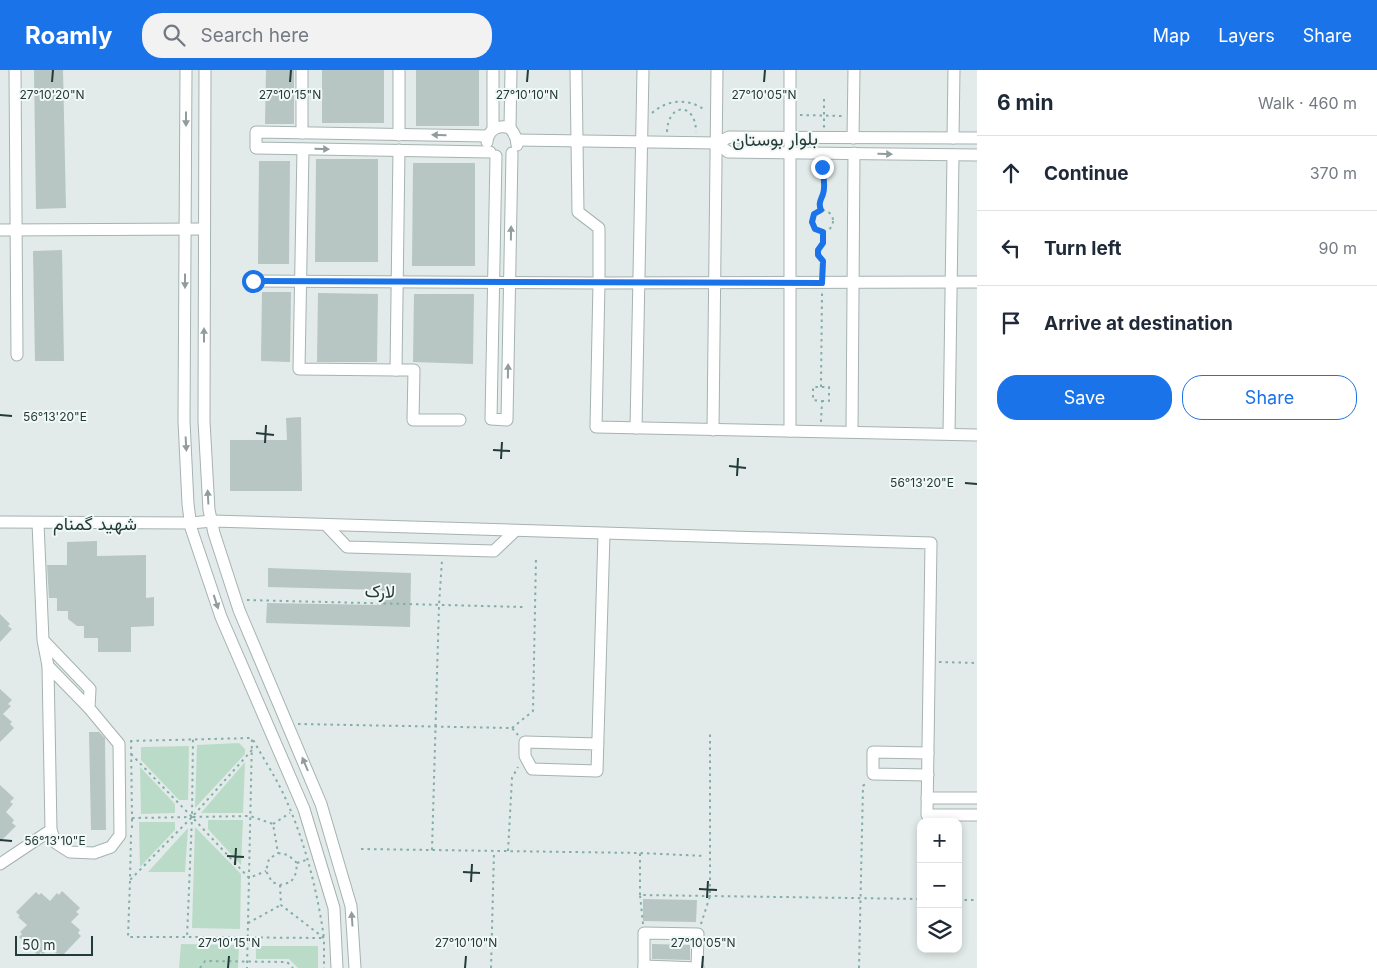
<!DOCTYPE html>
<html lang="en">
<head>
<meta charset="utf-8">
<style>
	body { margin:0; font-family:Inter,Vazirmatn,sans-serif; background:#f2f2f3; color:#1f2937 }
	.controls { position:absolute; right:15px; bottom:15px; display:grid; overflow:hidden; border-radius:10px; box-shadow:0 2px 8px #0003 }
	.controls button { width:45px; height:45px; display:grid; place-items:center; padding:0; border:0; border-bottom:1px solid #e0e1e3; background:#fff; color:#1f2937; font:25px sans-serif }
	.scale { position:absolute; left:15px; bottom:12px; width:78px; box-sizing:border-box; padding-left:5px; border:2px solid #233b39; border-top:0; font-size:14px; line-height:18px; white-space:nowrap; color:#233b39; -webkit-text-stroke:4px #f2f8f6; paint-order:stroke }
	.stop { position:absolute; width:15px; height:15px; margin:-11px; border:4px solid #1a73e8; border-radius:50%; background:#fff }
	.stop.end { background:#1a73e8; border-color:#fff; box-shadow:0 1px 5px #0008 }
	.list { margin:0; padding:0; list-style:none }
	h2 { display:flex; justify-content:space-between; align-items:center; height:65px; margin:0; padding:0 20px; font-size:21px }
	h2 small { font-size:16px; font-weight:400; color:#747a83 }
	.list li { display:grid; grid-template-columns:32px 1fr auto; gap:15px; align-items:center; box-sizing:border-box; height:75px; padding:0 20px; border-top:1px solid #e0e1e3 }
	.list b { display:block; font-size:19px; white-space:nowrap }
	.list em { font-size:16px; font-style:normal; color:#747a83 }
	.actions { display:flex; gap:10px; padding:15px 20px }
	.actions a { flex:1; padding:11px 0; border:1px solid #1a73e8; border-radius:20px; text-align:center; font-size:18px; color:#1a73e8 }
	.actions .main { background:#1a73e8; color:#fff }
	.icon { flex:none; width:28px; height:28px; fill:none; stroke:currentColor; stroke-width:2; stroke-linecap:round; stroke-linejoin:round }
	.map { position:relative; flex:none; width:977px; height:898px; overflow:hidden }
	header { display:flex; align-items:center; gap:30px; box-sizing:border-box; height:70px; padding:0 25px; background:#1a73e8; color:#fff }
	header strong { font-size:24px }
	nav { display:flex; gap:28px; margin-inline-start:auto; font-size:18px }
	.search { width:350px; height:45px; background:#f2f2f3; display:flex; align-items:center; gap:12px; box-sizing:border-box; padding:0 18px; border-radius:20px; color:#747a83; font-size:19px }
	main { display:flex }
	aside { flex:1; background:#fff }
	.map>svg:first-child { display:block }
</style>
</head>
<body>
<header>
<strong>Roamly</strong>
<div class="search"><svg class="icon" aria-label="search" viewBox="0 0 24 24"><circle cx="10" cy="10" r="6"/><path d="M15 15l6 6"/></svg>Search here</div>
<nav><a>Map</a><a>Layers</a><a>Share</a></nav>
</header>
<main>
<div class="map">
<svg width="977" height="898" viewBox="0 0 977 898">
	<rect width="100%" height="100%" fill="#e2ebe9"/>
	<!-- green -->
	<g fill="#bbdbc9">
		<polygon points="239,673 245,679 245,684 195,738 197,675"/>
		<polygon points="189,676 188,730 179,730 141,690 141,677"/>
		<polygon points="245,692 243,743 201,743"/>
		<polygon points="140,697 175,734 175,743 141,744"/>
		<polygon points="208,750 243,750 241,795 208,759"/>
		<polygon points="139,752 175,752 175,760 140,797"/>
		<polygon points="195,757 241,804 240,859 192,858"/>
		<polygon points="188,758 185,802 148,802"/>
		<polygon points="181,874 239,875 238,898 179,898"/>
		<polygon points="256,876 318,876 318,898 298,898 289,889 256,889"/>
	</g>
	<!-- building -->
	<g fill="#b7c6c2">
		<polygon points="34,0 63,0 66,138 36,139"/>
		<polygon points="266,0 294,0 294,54 265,54"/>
		<rect x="322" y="0" width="62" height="53"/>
		<rect x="416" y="0" width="63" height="56"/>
		<polygon points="316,89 378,89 378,192 315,192"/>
		<polygon points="259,91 290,91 289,194 258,194"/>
		<polygon points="413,93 475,93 475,196 412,196"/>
		<polygon points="62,180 64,291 35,291 33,181"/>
		<polygon points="262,222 291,222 290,292 261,291"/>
		<polygon points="318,223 378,224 377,292 317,292"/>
		<polygon points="414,224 474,224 473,294 413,292"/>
		<polygon points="301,347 302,421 230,421 230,370 287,370 286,348"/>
		<polygon points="97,471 97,486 146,485 146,528 154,527 154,556 131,557 131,582 98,582 98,568 84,568 84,556 77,556 68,549 68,541 57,541 57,528 49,528 47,495 67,495 67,472"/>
		<polygon points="268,498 411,503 410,557 266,553 267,533 381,535 382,520 268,517"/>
		<polygon points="0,544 10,554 8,556 12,559 0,572"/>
		<polygon points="0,619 12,630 8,634 11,636 3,644 12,652 10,654 14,658 0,672"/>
		<polygon points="89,662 99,662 105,668 106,760 91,760"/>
		<polygon points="0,715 14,728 10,732 13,734 6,742 14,750 12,753 16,756 0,772"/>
		<polygon points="62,821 80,838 76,842 79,844 71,852 80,860 78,863 81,866 62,886 58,883 57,884 50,877 43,884 41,882 38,885 19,867 22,864 20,862 27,855 18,847 20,846 16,842 36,822 39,825 41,823 50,831 57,823 59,825"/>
		<polygon points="643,829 697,830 696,852 643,851"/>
		<polygon points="652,874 690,875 690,890 652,889"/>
	</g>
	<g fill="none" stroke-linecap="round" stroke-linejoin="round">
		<!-- minor casing -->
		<g stroke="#a5b3b1" stroke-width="13">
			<g id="minor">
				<polyline points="15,0 17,285"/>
				<polyline points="186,0 184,351 188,434 191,458 221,547 304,739 334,838 337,898"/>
				<polyline points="205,0 204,351 209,440 214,463 239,540 321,734 351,836 355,898"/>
				<path d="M 511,0 L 510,58 C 515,64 517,68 517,75"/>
				<polyline points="576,0 578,142 599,158 599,213 977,212"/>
				<polyline points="493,59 493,0"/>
				<polyline points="302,63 302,0"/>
				<polyline points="399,65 399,0"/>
				<polyline points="487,66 256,62 256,78 490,82"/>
				<polyline points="853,68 854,0"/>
				<polyline points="953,68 954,0"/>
				<polyline points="517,70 717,73 729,67 977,68"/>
				<path d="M 487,72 C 488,60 498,54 510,58"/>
				<polyline points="717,73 728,82 977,85"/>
				<polyline points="303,79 299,299 396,300 399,80"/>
				<polyline points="496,86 491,349 507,350 512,83"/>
				<polyline points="0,160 204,159"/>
				<polyline points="253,211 599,213 596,357 977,365"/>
				<polyline points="396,300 414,300 413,350 460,350"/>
				<polyline points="636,358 643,0"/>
				<polyline points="713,360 717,0"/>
				<polyline points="790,361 790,0"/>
				<polyline points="852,362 854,83"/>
				<polyline points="949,364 953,85"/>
				<polyline points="0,452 191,453 212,451 931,473 927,745 977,745"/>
				<polyline points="38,453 43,570 90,619 89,638 119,674 120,765 111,777 94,783 70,782 56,773 51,760 48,596 43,570"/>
				<polyline points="327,456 347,477 494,481 515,461"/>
				<polyline points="48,596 89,638"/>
				<polyline points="598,674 525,672 525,686 532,699 597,701 604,464"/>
				<polyline points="928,705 873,704 873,682 928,683"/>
				<polyline points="927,728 977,728"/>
				<polyline points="0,794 51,760"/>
				<polyline points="644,896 698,898"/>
				<polyline points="644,898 644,863 698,864 697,898"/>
			</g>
		</g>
		<!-- path -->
		<g stroke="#83ada7" stroke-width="2" stroke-dasharray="2.5 4" stroke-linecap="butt">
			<polyline points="824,29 824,58"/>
			<path d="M 652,43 C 668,29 688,28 705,40"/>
			<polyline points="800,45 842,46"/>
			<path d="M 667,62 C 668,32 696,32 696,62"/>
			<path d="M 821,140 C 817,133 823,128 824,120 C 825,112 822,103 823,94"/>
			<circle cx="822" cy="151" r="11"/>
			<polyline points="823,201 823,191 818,185 818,180 823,173 823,162"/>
			<polyline points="821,317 822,223"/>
			<polyline points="821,352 822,331 813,330 813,317 829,317 829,331 822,331"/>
			<polyline points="247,530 524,537"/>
			<polyline points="939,592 977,593"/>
			<polyline points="298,654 512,658 518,665"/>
			<polyline points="512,658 533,641 536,487"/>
			<path d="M 131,670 L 132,748 L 192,747 L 187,867 L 324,868 C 317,819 304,767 282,721 C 273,703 262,686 252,668"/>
			<polyline points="130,671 252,668 247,898"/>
			<polyline points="252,680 192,747 250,746 273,754 278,783"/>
			<polyline points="131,684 192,747 193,668"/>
			<polyline points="273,754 290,743"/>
			<polyline points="132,758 132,748"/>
			<polyline points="131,765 130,810 192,747 249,808 266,801"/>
			<polyline points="361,779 640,783 705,786"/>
			<polyline points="432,780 439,535 442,490"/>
			<polyline points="508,781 512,708 518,697"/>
			<polygon points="278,783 288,785 297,793 296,803 291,812 280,815 272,812 266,801 269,789"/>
			<polyline points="297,793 306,790"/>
			<polyline points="130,811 128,867 187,867"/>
			<polyline points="280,815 281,835 324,868 324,898"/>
			<polyline points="640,825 640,783"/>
			<polyline points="958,830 977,830"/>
			<polyline points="248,853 281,835"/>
			<polyline points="643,854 640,825 921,829"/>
			<polyline points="701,854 710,826 710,662"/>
			<polyline points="200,898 205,891 287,892 293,898"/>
			<polyline points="491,898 494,781"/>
			<polyline points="859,898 863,716 867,712"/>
		</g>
		<!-- minor -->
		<use href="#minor" stroke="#fff" stroke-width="11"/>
	</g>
	<!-- one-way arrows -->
	<defs><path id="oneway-solid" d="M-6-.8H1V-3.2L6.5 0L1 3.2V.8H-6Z" transform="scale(1.25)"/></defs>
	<g fill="#919d9c">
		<use href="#oneway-solid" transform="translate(186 49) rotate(90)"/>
		<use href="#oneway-solid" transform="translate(439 65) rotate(-179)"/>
		<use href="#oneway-solid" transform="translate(322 79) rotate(1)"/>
		<use href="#oneway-solid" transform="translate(885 84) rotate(1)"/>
		<use href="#oneway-solid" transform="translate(511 163) rotate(-89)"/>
		<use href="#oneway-solid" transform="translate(185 211) rotate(90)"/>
		<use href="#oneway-solid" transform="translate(204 265) rotate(-90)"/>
		<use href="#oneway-solid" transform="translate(508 301) rotate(-89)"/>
		<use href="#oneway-solid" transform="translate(186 374) rotate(87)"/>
		<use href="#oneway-solid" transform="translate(208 427) rotate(-93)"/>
		<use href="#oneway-solid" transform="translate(216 532) rotate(72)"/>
		<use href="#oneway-solid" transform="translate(305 694) rotate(-113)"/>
		<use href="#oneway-solid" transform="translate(352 849) rotate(-94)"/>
	</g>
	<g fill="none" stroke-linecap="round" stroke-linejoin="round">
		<!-- route -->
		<path stroke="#1a73e8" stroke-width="6" d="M 253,211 L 822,213 L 823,191 L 818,185 L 818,180 L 823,173 L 823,162 L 815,159 L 812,152 L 814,144 L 821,140 C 818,133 821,130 823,124 C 826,115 823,106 822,97"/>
	</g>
	<!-- ticks -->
	<path fill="none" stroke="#233b39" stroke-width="2" d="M 52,12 L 53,0M 290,12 L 291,0M 527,12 L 528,0M 764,12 L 765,0M 0,345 L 12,346M 256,363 L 274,365M 265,373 L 266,355M 493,380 L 510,381M 501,389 L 502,372M 729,396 L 746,398M 737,406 L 738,388M 965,413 L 977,414M 0,770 L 12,771M 227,786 L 244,787M 235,795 L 236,778M 463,802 L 480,803M 471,812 L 472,794M 699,819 L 717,820M 707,828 L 708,811M 228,898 L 229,886M 465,898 L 466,886M 702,898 L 703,886"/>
	<g text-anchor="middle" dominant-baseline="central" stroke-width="4" stroke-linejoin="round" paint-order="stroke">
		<!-- street labels -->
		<g font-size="18" fill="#233b39" stroke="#f2f8f6">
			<text transform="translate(775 69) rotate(-1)">بلوار بوستان</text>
			<text x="95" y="453">شهید گمنام</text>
			<text transform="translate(380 521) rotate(2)">لارک</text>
		</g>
	</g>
	<g font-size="12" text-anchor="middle" fill="#233b39" stroke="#f2f8f6" stroke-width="4" stroke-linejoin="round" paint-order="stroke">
		<text x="52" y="29">27°10'20"N</text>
		<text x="290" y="29">27°10'15"N</text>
		<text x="527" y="29">27°10'10"N</text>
		<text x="764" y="29">27°10'05"N</text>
		<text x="55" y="351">56°13'20"E</text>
		<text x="922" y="417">56°13'20"E</text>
		<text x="55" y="775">56°13'10"E</text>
		<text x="229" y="877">27°10'15"N</text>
		<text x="466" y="877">27°10'10"N</text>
		<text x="703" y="877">27°10'05"N</text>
	</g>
</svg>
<div class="controls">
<button>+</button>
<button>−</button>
<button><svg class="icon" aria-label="layers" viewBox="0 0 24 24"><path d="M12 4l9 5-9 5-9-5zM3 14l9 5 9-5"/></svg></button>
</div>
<div class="scale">50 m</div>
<div class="stop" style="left:253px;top:211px"></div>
<div class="stop end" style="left:822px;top:97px"></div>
</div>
<aside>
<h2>6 min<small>Walk · 460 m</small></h2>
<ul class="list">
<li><svg class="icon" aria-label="ahead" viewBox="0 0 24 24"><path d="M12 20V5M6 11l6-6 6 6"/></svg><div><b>Continue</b></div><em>370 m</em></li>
<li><svg class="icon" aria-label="left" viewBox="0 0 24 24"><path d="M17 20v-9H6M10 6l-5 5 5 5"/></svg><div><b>Turn left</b></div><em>90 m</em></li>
<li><svg class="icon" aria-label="arrive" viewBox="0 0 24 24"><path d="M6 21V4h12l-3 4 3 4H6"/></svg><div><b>Arrive at destination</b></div></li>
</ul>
<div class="actions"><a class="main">Save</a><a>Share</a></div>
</aside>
</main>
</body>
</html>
